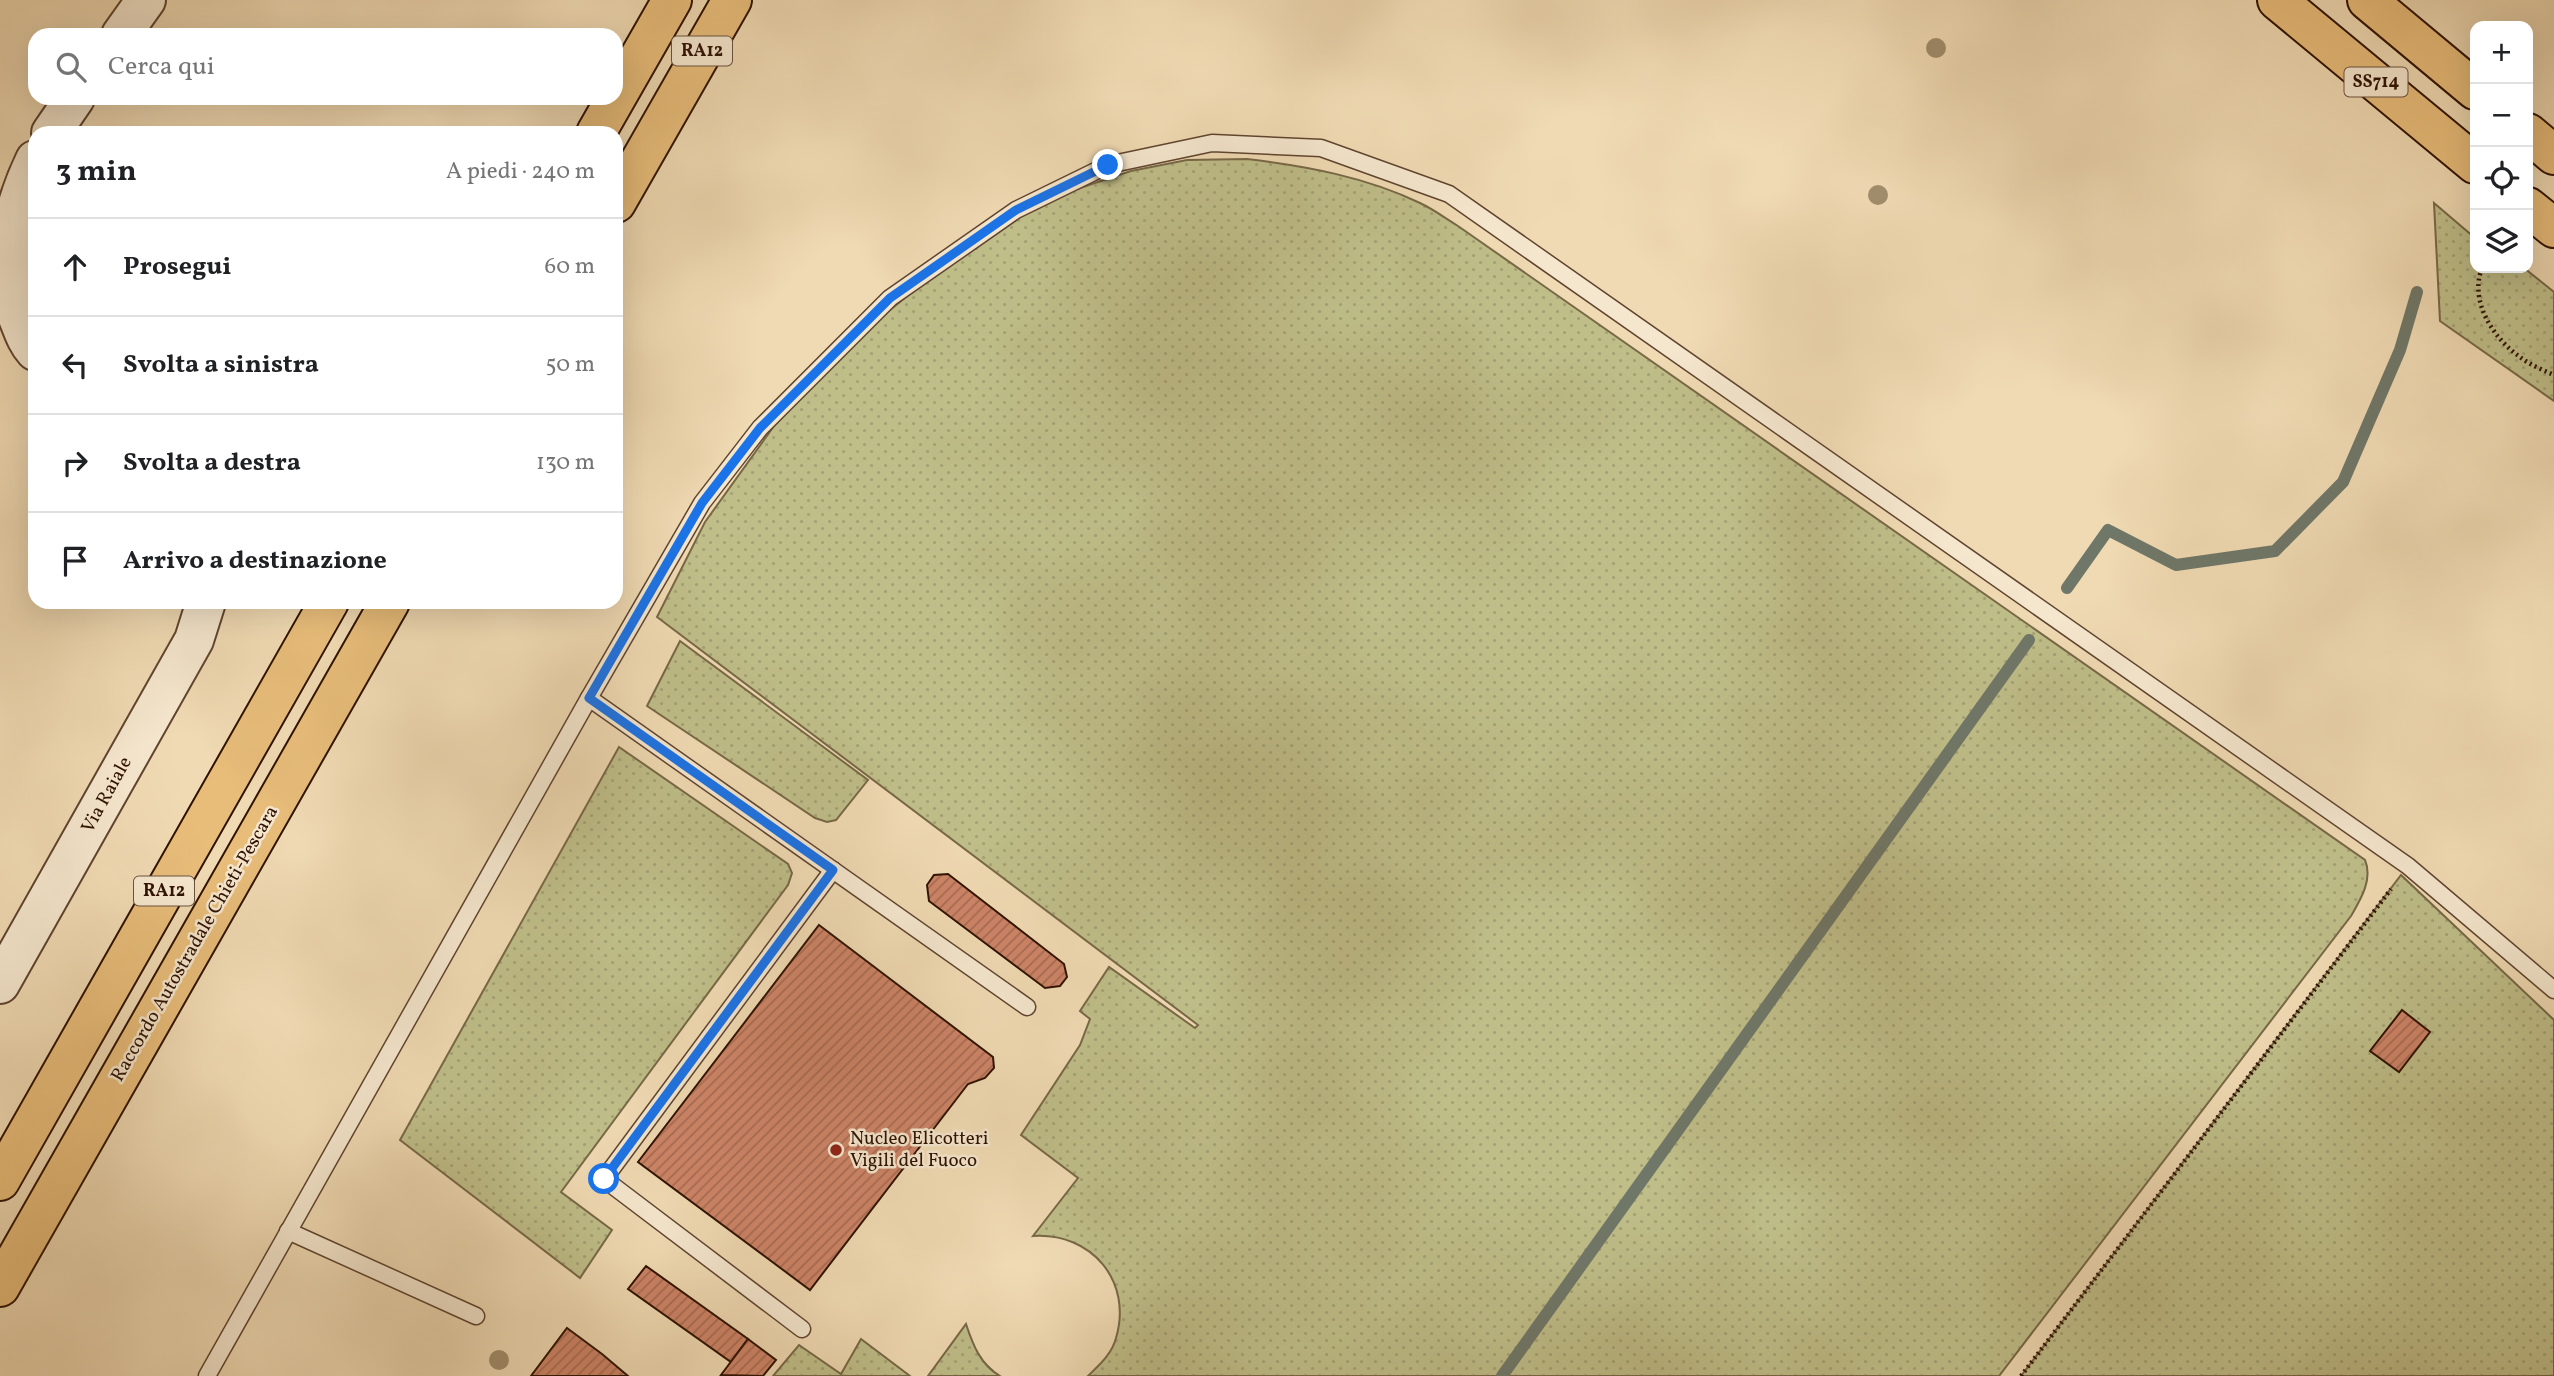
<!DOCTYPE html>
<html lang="it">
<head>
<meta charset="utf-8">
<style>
	body { margin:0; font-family:Vollkorn,serif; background:#f6f6f6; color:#202124 }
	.controls { position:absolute; right:21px; top:21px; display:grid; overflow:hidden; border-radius:14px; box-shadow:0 7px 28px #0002 }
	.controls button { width:63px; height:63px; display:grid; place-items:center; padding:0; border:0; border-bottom:2px solid #e0e0e0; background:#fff; color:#202124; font:35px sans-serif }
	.stop { position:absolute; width:21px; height:21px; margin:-16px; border:5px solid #1a73e8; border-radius:50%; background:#fff }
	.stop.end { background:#1a73e8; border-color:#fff; box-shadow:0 2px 7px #0008 }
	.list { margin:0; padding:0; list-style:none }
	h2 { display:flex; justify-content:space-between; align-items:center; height:91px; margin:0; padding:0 28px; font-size:30px }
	h2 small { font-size:23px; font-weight:400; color:#757577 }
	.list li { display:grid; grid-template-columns:46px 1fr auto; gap:21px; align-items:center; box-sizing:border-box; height:98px; padding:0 28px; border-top:2px solid #e0e0e0 }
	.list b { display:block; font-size:26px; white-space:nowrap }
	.list em { font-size:23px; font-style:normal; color:#757577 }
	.icon { flex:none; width:38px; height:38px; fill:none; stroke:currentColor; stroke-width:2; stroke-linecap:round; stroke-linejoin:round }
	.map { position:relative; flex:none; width:2554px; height:1376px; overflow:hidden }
	.search { position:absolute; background:#fff; box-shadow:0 7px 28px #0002; left:28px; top:28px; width:595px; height:77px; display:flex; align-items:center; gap:18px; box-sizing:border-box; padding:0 24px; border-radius:21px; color:#757577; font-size:26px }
	.panel { position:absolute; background:#fff; box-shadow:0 7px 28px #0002; left:28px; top:126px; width:595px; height:483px; border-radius:21px }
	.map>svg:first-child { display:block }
</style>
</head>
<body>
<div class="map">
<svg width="2554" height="1376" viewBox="0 0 2554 1376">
	<defs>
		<pattern id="grass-dots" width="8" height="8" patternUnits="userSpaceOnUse" patternTransform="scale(1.75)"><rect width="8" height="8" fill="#bfbe89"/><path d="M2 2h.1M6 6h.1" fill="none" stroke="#a4a275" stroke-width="1.8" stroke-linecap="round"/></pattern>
		<pattern id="building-hatch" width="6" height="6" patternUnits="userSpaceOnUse" patternTransform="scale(1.75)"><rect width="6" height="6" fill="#cd8467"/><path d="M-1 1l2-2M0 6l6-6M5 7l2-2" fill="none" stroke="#a76b53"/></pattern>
	</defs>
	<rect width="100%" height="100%" fill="#f0dab3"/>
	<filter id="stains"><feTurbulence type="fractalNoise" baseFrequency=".00286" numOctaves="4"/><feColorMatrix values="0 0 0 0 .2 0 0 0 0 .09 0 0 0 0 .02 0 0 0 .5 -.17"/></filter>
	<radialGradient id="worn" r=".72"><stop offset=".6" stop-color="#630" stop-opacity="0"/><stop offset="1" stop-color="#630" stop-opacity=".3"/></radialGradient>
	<!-- grass -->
	<g fill="url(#grass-dots)" stroke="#776846" stroke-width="2">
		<path d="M 1247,159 C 1306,166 1366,177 1420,203 C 1433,209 1445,218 1458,226 L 2365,860 C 2373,879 2361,899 2351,916 L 1999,1376 L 1088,1376 C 1099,1365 1112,1354 1116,1338 C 1133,1281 1091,1232 1033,1236 L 1078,1178 L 1021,1135 L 1080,1045 L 1090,1019 L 1080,1011 L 1109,967 L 1195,1028 L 1198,1025 L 657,617 L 705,522 L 774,426 L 862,333 L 940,269 L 1009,221 L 1065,193 L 1131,171 L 1187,160 Z"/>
		<polygon points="2434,203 2475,238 2475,268 2524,268 2554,292 2554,401 2440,321"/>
		<polygon points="680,641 868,780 836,820 827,822 815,818 647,706"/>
		<polygon points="619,747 788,864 792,873 788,885 561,1192 612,1230 580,1278 400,1140"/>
		<polygon points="2401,875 2554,1020 2554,1376 2021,1376"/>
		<path d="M 966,1324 C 973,1345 980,1364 1000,1376 L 928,1376 Z"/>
		<polygon points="861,1339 910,1376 773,1376 799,1345 841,1374"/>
	</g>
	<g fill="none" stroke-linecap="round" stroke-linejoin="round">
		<!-- stream -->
		<g stroke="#6f7768" stroke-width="12">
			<polyline points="2067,588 2108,530 2176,565 2275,551 2343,482 2400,350 2417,292"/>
			<polyline points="1502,1376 2029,640"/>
		</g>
	</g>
	<!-- building -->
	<g fill="url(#building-hatch)" stroke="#2f1203" stroke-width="2">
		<polygon points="948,874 1064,964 1067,977 1060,986 1045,988 929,901 927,885 934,875"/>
		<polygon points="819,925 993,1057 994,1068 985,1078 968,1084 810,1290 638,1162"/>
		<polygon points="2402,1010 2430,1032 2399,1072 2370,1051"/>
		<polygon points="646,1266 748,1339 731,1362 628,1289"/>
		<polygon points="567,1328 602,1354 628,1376 531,1376"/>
		<polygon points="748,1339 776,1360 763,1376 721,1375"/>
	</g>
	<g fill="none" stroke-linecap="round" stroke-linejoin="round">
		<!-- service casing -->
		<g stroke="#5f442f" stroke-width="19">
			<g id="service">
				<polyline points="589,698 1027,1007"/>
				<polyline points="288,1231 476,1316"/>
				<polyline points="802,1329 604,1179 833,870"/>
				<polyline points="207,1376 589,698 702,503 760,428 890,298 1016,210 1108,165 1212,143 1321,148 1449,194 2408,866 2554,990"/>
			</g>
		</g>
		<!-- tertiary casing -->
		<g stroke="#5f442f" stroke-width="42">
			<g id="tertiary">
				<polyline points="121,35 146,0"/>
				<polyline points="51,133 75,98"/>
				<path d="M 35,160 C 11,210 0,264 18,318 C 23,330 26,341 35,351"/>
				<polyline points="0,984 194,640 206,602"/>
			</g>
		</g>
		<!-- trunk casing -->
		<g stroke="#2f1203" stroke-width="42">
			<g id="trunk">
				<polyline points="2277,0 2475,164"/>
				<polyline points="2367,0 2475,90"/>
				<polyline points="2528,133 2554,155"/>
				<polyline points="2528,207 2554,228"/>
			</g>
		</g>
		<!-- motorway casing -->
		<g stroke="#2f1203" stroke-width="42">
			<g id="motorway">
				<polyline points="596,133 672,0"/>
				<polyline points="616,203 732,0"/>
				<polyline points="0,1181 329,602"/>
				<polyline points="0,1287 390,602"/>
			</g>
		</g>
		<!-- path -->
		<g stroke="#2f1203" stroke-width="4.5" stroke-dasharray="2 3.5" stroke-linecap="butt">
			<path d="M 2482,268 C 2469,301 2493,338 2520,357 C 2530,365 2543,370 2554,375"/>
			<polyline points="2021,1376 2391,889"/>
		</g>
		<!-- service -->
		<use href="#service" stroke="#f5e7ce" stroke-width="16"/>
		<!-- tertiary -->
		<use href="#tertiary" stroke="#f5e7ce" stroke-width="38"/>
		<!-- trunk -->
		<use href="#trunk" stroke="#e8bd7a" stroke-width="38"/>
		<!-- motorway -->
		<use href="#motorway" stroke="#e8bd7a" stroke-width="38"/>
	</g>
	<!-- trees -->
	<g fill="#a18d6c">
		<circle cx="1936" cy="48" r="10"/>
		<circle cx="1878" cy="195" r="10"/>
		<circle cx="499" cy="1360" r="10"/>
	</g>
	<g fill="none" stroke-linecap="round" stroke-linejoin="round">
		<!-- route -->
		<polyline stroke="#1a73e8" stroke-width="9" points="604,1179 833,870 589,698 702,503 760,428 890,298 1016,210 1108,165"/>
	</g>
	<!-- markers -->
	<circle fill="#8f2418" stroke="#f5e7ce" stroke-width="2.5" cx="836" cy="1150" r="7"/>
	<g text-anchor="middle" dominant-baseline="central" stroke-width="5" stroke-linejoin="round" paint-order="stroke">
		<!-- shield labels -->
		<g fill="#f5e7ce" stroke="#6a5240" stroke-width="2">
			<rect x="672" y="36.5" width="60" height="29" rx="5"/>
			<rect x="2344.5" y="67.5" width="63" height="29" rx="5"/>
			<rect x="134" y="876.5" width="60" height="29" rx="5"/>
		</g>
		<g font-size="18" font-weight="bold" fill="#2f1203">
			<text x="702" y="51">RA12</text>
			<text x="2376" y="82">SS714</text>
			<text x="164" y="891">RA12</text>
		</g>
		<!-- street labels -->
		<g font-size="19" fill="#2f1203" stroke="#f5e7ce">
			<text transform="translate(107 795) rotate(-61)">Via Raiale</text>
			<text transform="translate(195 944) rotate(-60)">Raccordo Autostradale Chieti-Pescara</text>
		</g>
		<!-- poi labels -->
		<g font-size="19" fill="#2f1203" stroke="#f5e7ce" text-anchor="start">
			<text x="850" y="1139">Nucleo Elicotteri<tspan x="850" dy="22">Vigili del Fuoco</tspan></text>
		</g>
	</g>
	<rect width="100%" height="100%" filter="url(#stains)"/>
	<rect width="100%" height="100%" fill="url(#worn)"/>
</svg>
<div class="controls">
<button>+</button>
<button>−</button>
<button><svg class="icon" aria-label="locate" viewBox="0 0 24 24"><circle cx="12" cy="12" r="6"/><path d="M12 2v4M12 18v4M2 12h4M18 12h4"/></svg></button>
<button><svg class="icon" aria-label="layers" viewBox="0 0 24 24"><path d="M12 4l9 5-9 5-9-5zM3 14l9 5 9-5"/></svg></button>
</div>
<div class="stop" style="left:604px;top:1179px"></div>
<div class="stop end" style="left:1108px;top:165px"></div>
<div class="search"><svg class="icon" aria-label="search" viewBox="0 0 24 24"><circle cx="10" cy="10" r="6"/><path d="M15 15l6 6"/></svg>Cerca qui</div>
<section class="panel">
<h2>3 min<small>A piedi · 240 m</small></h2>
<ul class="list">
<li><svg class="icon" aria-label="ahead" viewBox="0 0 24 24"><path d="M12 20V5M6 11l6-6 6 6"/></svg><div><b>Prosegui</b></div><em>60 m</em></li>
<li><svg class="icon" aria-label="left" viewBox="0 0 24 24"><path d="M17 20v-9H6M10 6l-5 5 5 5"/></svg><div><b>Svolta a sinistra</b></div><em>50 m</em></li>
<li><svg class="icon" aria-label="right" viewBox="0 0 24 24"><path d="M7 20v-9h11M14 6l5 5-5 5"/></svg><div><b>Svolta a destra</b></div><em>130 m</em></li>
<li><svg class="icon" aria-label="arrive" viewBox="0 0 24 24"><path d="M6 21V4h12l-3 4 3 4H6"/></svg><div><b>Arrivo a destinazione</b></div></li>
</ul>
</section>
</div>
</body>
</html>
